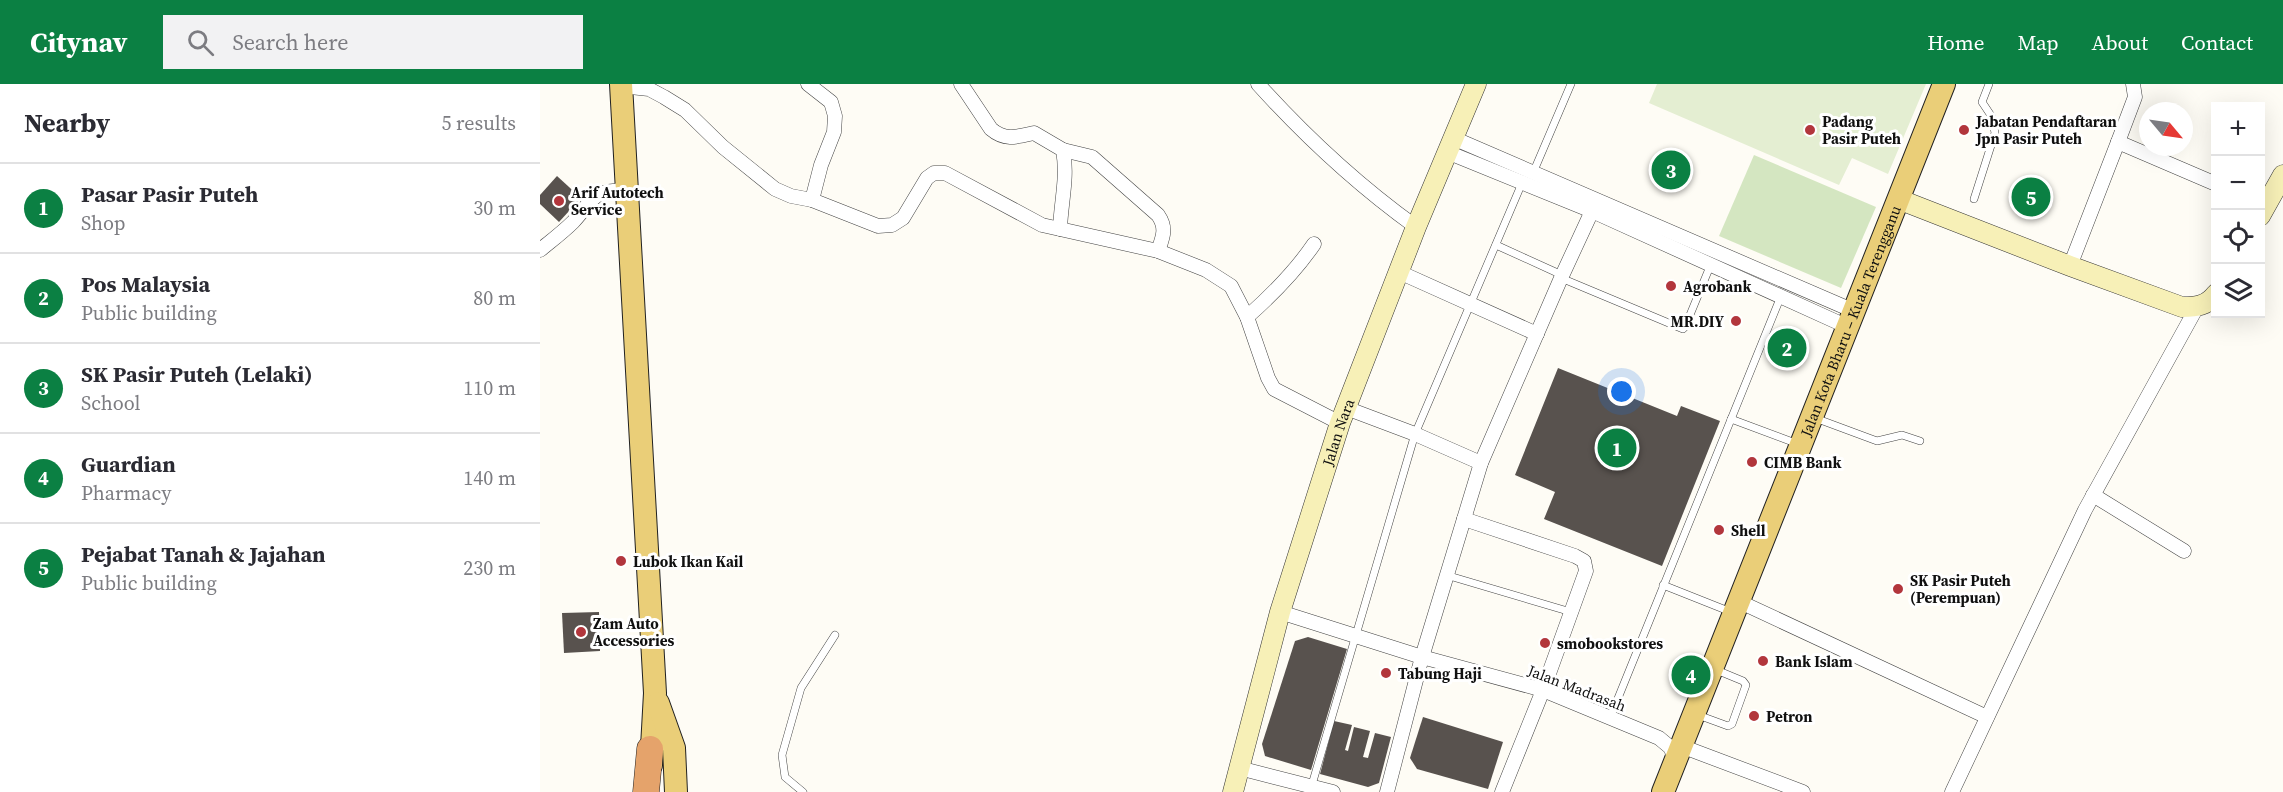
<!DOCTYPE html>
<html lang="en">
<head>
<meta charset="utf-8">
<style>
	body { margin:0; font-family:"Source Serif 4",serif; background:#f2f2f3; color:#2b2b33 }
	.controls { position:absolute; right:18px; top:18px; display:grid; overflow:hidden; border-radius:0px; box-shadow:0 6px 24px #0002 }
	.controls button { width:54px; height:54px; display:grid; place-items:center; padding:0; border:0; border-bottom:2px solid #e1e1e2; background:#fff; color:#2b2b33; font:30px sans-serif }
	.compass { position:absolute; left:1599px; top:18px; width:54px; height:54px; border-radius:50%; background:#fff; box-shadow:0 6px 24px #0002; rotate:119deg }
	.you { position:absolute; left:1082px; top:308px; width:21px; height:21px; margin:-15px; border:4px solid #fff; border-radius:50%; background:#1a73e8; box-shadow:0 0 0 9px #1a73e833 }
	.badge { display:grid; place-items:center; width:39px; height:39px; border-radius:50%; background:#0b8043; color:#fff; font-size:20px; font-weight:700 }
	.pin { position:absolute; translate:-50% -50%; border:3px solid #fff; box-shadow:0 2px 6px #0006 }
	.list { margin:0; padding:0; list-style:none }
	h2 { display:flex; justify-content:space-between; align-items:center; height:78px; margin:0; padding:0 24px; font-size:26px }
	h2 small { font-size:20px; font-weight:400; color:#7c7c81 }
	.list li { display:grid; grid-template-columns:39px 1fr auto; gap:18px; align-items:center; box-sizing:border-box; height:90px; padding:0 24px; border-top:2px solid #e1e1e2 }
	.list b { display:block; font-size:22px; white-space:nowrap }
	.list p { margin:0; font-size:20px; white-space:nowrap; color:#7c7c81 }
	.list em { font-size:20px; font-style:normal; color:#7c7c81 }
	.icon { flex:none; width:33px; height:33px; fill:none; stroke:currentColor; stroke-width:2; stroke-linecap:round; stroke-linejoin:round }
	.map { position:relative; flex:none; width:1743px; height:708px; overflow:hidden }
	header { display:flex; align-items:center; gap:36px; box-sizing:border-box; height:84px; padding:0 30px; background:#0b8043; color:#fff }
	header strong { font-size:28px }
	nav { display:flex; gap:33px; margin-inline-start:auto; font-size:21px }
	.search { width:420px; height:54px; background:#f2f2f3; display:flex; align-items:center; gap:15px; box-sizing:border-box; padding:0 21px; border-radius:0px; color:#7c7c81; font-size:22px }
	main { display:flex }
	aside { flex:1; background:#fff }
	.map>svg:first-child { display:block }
</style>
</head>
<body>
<header>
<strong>Citynav</strong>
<div class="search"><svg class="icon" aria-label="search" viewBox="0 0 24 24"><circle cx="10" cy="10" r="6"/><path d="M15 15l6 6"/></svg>Search here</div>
<nav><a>Home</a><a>Map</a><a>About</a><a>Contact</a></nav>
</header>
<main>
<aside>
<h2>Nearby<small>5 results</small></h2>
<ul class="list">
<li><span class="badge">1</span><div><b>Pasar Pasir Puteh</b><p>Shop</p></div><em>30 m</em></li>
<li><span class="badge">2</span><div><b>Pos Malaysia</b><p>Public building</p></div><em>80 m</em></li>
<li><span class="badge">3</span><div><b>SK Pasir Puteh (Lelaki)</b><p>School</p></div><em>110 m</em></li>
<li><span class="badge">4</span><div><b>Guardian</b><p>Pharmacy</p></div><em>140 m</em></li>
<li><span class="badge">5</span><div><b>Pejabat Tanah &amp; Jajahan</b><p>Public building</p></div><em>230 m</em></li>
</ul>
</aside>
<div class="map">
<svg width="1743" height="708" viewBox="0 0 1743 708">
	<rect width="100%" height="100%" fill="#fefcf5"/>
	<!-- green -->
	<polygon fill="#d4e6c1" points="1214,71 1336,123 1301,204 1179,152"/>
	<!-- pitch -->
	<polygon fill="#e4eed2" points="1117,0 1386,0 1348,90 1312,74 1299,101 1109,19"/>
	<!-- building -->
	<g fill="#58524e">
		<polygon points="17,92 41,114 19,138 0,120 0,111"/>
		<polygon points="1018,284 1137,332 1141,322 1180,337 1122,482 1004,435 1015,408 975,391"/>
		<polygon points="59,528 60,567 24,569 22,529"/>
		<polygon points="768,553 807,565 771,686 725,672 722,660 755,557"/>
		<polygon points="883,633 963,658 948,705 877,685 870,674"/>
		<polygon points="794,637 812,641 805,666 808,667 814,643 830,647 823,673 828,674 835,649 851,653 839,699 828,703 780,690"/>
	</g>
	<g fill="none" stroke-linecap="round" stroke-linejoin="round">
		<!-- lane casing -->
		<g stroke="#434343" stroke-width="8">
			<g id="lane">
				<polyline points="993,89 1031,0"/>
				<polyline points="1434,115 1455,49 1452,33 1442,18 1449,0"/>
				<polyline points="956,161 1022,191"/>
				<polyline points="1021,194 1143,245 1145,243 1171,180"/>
				<polyline points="1275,334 1337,357 1362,351 1380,357"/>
				<polyline points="1191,335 1258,360"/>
				<polyline points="906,491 1031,528"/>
				<polyline points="1123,501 1191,528"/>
				<polyline points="1158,631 1188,642 1192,640 1206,601 1203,597 1174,585"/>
				<polyline points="1070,634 1241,212"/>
				<polyline points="771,704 875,350 982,99"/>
				<polyline points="263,708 245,693 242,671 261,604 295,551"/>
			</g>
		</g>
		<!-- street casing -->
		<g stroke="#434343" stroke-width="15">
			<g id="street">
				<polyline points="268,0 291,18 295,32 294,48 281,81 272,116 338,142 352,141 363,134 387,94 394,89 405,89 502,141 618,167 666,186 691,202 707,233 728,294 734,305 800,339"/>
				<path d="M 421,0 L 451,45 C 465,57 477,53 494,49 L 523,66 C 528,94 521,117 520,145"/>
				<path d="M 718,0 C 765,52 819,102 876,143"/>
				<polyline points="81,2 109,5 124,13 145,26 183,63 235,105 251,112 272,116"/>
				<polyline points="913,54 1314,227"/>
				<polyline points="1578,58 1595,13 1593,0"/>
				<path d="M 523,66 L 552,73 L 618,131 C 627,144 623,153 618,167"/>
				<polyline points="907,68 1052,127 1308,243"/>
				<path d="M 0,166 C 11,157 23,148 33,138 C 55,114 50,107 87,106"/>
				<polyline points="1530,182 1578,58 1676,100"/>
				<polyline points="859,188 997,250"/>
				<path d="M 707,233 C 733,210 755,188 774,160"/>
				<polyline points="806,324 875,350 941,379"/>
				<polyline points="1553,411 1644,467"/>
				<polyline points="924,435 1035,472 1044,477 1046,487 1003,606 962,708"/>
				<polyline points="1198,517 1447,633"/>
				<polyline points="740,528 882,573 1003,606 1119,654 1131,664 1135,678"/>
				<polyline points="1141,662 1263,708"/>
				<polyline points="699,684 793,708"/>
				<polyline points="847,708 882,573 941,379 1021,194 1052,127"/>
				<polyline points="1412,708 1545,426 1657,223"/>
			</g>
		</g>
		<!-- secondary casing -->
		<g stroke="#323232" stroke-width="21">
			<g id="secondary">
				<path d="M 1358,115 L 1530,182 L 1642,223 C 1656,223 1667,222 1676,210"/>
				<polyline points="1720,132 1743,91"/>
				<path id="s1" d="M 693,708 L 740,528 L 800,339 L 876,143 L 936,0"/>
			</g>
		</g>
		<!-- primary casing -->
		<g stroke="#212121" stroke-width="24">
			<g id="primary">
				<polyline points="81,0 115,609 111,681"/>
				<polyline points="118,619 134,664 136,708"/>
				<path id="s2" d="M 1123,708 L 1404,0"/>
			</g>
		</g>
		<!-- highway casing -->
		<g stroke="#212121" stroke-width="27">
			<polyline id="highway" points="106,708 110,665"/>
		</g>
		<!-- lane -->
		<use href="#lane" stroke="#fff" stroke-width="7"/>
		<!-- street -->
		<use href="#street" stroke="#fff" stroke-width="14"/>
		<!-- secondary -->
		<use href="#secondary" stroke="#f7f0b7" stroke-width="20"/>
		<!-- primary -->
		<use href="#primary" stroke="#eace78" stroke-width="22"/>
		<!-- highway -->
		<use href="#highway" stroke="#e5a36b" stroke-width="26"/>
	</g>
	<!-- markers -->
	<g fill="#b2363c" stroke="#fff" stroke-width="2">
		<circle cx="1270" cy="46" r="6"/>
		<circle cx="1424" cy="46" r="6"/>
		<circle cx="19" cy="117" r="6"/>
		<circle cx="1131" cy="202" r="6"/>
		<circle cx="1196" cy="237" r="6"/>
		<circle cx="1212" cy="378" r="6"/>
		<circle cx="1179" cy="446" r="6"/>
		<circle cx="81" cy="477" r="6"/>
		<circle cx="1358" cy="505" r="6"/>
		<circle cx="41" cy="548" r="6"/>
		<circle cx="1005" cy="559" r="6"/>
		<circle cx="1223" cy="577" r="6"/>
		<circle cx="846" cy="589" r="6"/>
		<circle cx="1214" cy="632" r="6"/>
	</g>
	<g text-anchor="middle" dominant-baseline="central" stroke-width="6" stroke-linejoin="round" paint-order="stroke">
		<!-- poi labels -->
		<g font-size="15" font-weight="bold" fill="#101010" stroke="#fff" text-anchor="start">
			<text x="1282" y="37">Padang<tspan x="1282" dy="17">Pasir Puteh</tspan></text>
			<text x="1436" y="37">Jabatan Pendaftaran<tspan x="1436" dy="17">Jpn Pasir Puteh</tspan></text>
			<text x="31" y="108">Arif Autotech<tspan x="31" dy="17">Service</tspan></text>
			<text x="1143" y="202">Agrobank</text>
			<text x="1184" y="237" text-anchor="end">MR.DIY</text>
			<text x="1224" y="378">CIMB Bank</text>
			<text x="1191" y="446">Shell</text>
			<text x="93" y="477">Lubok Ikan Kail</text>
			<text x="1370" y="496">SK Pasir Puteh<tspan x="1370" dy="17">(Perempuan)</tspan></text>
			<text x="53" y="539">Zam Auto<tspan x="53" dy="17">Accessories</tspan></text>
			<text x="1017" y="559">smobookstores</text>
			<text x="1235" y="577">Bank Islam</text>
			<text x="858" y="589">Tabung Haji</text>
			<text x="1226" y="632">Petron</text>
		</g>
		<!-- street labels -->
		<g font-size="15" fill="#101010" stroke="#fff">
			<text stroke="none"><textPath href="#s2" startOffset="507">Jalan Kota Bharu – Kuala Terengganu</textPath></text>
			<text stroke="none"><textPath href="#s1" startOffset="375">Jalan Nara</textPath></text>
			<text transform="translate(1037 604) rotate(21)">Jalan Madrasah</text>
		</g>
	</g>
</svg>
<div class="controls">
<button>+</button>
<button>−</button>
<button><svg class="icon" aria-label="locate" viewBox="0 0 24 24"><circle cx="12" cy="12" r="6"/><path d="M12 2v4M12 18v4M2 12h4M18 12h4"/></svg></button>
<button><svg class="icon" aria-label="layers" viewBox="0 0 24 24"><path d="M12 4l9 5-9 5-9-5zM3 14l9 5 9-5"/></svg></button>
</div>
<svg class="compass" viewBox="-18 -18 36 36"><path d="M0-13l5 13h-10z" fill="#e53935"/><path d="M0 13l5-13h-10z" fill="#7c7c81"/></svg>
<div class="you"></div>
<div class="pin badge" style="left:1077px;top:364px">1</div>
<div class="pin badge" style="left:1247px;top:264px">2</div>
<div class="pin badge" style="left:1131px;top:86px">3</div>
<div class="pin badge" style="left:1151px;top:591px">4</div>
<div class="pin badge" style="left:1491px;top:113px">5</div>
</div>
</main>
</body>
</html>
